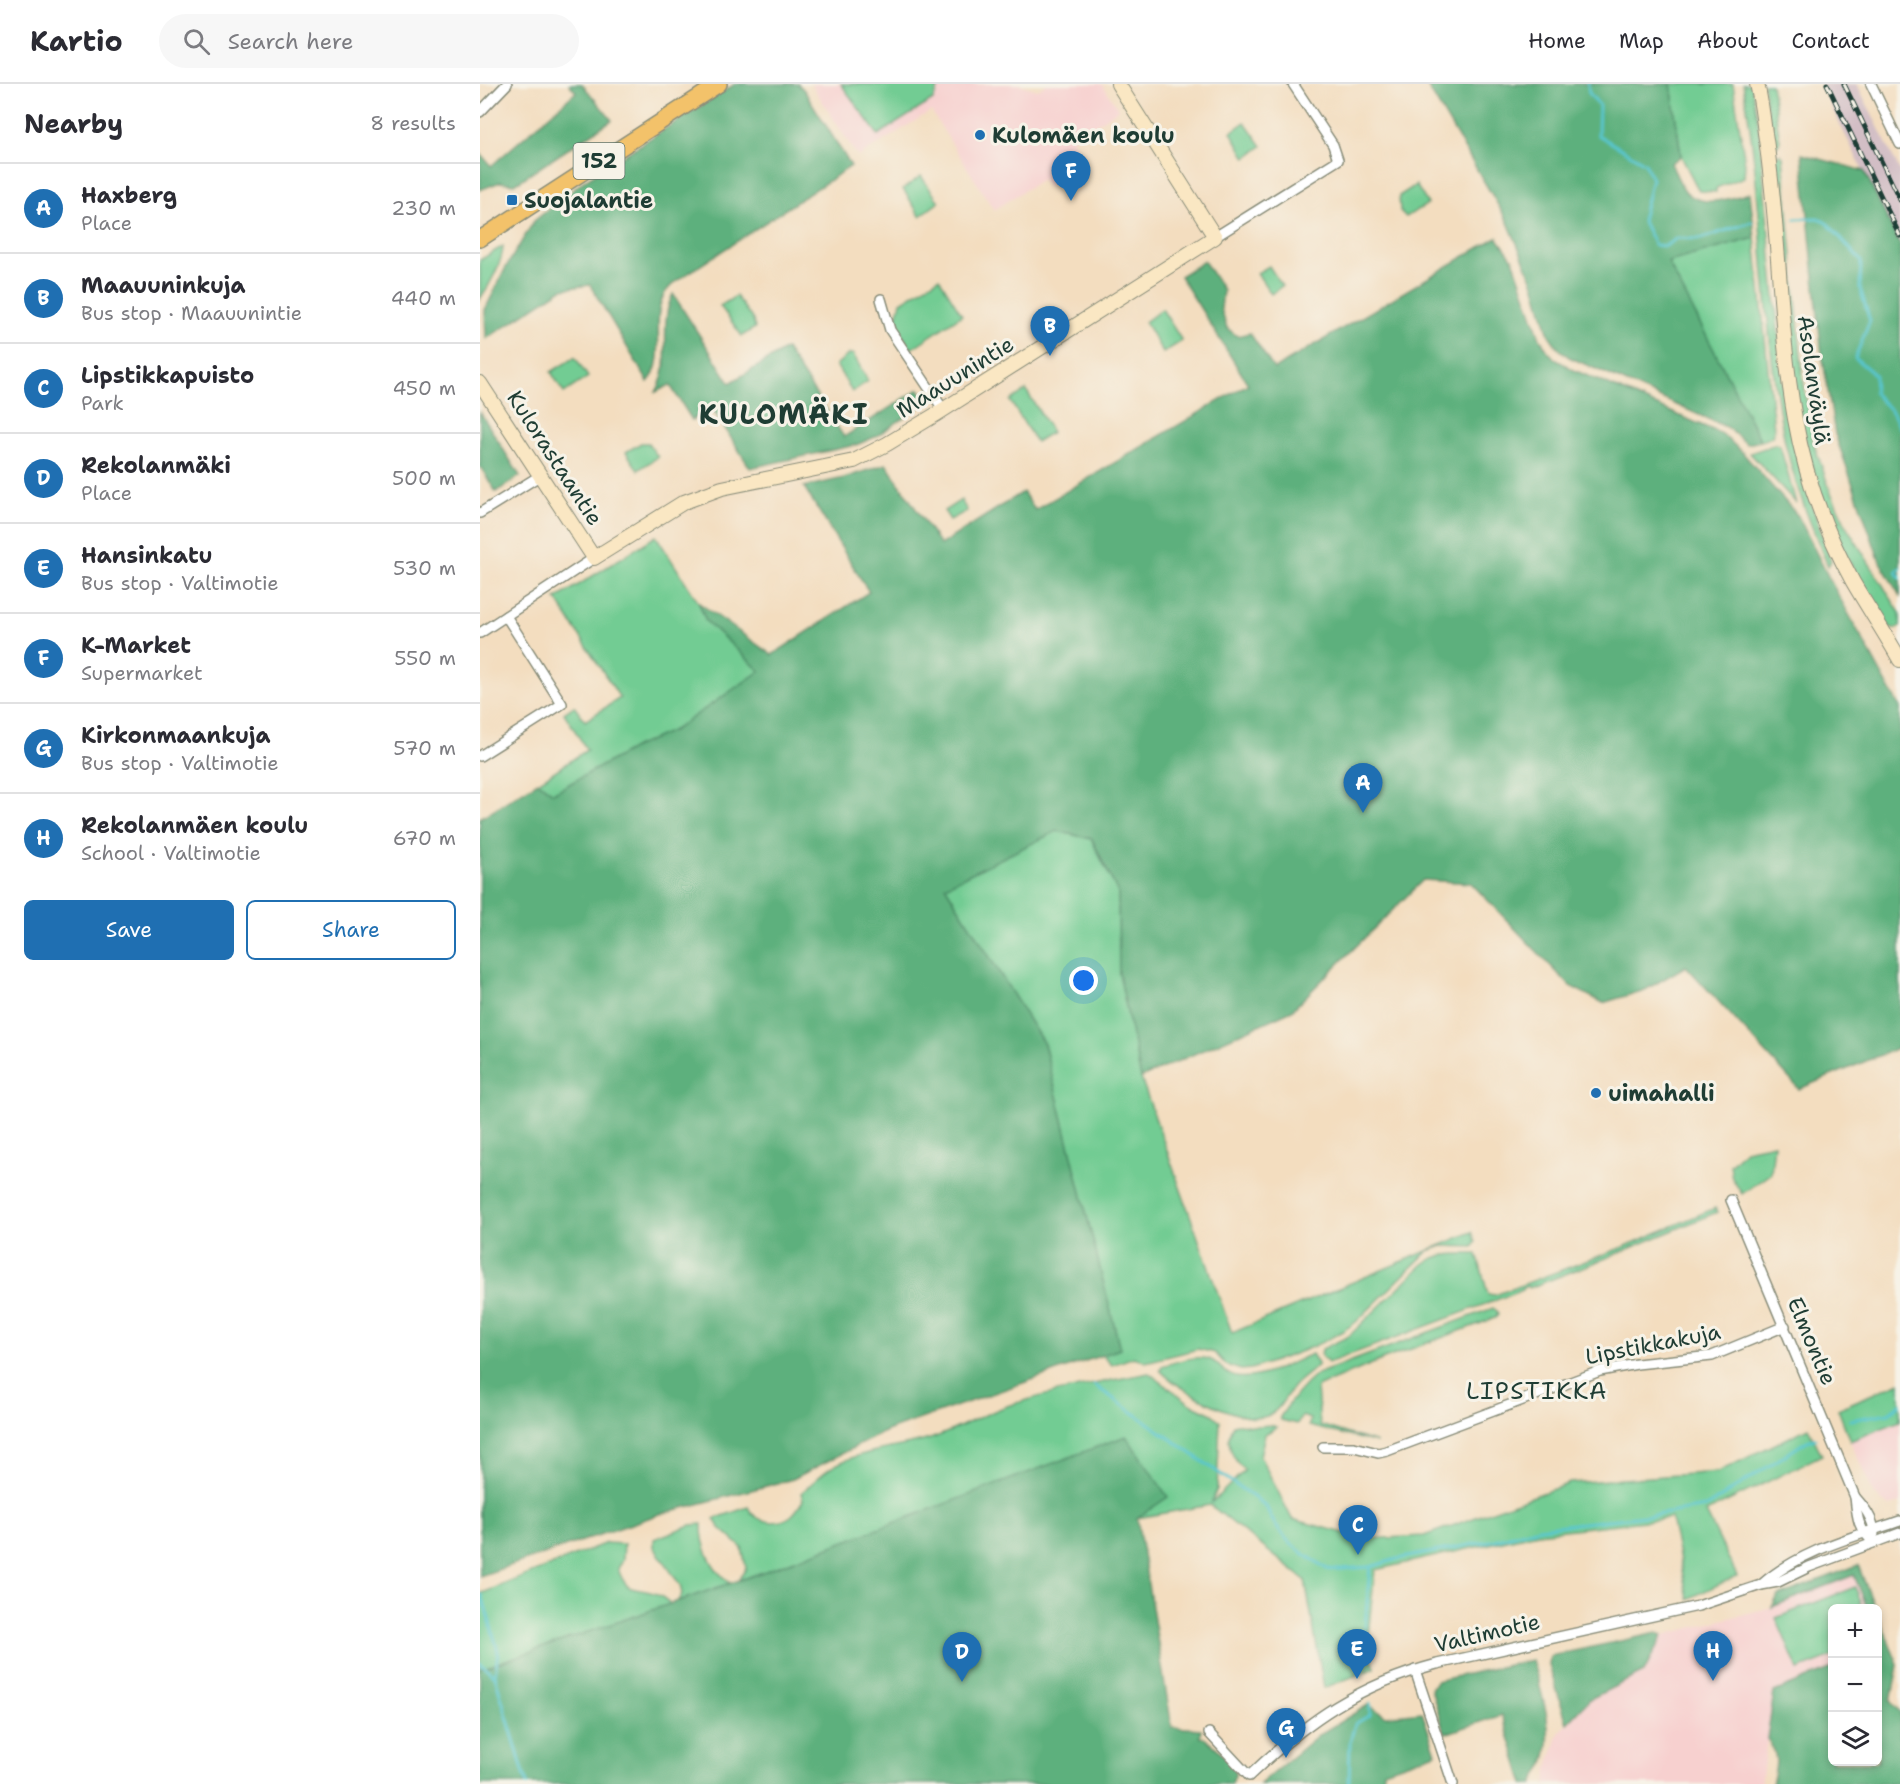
<!DOCTYPE html>
<html lang="en">
<head>
<meta charset="utf-8">
<style>
	body { margin:0; font-family:"Shantell Sans",sans-serif; background:#f7f7f7; color:#2b2b33 }
	.controls { position:absolute; right:18px; bottom:18px; display:grid; overflow:hidden; border-radius:9px; box-shadow:0 3px 9px #0003 }
	.controls button { width:54px; height:54px; display:grid; place-items:center; padding:0; border:0; border-bottom:2px solid #e1e1e2; background:#fff; color:#2b2b33; font:30px sans-serif }
	.you { position:absolute; left:604px; top:897px; width:21px; height:21px; margin:-15px; border:4px solid #fff; border-radius:50%; background:#1a73e8; box-shadow:0 0 0 9px #1a73e833 }
	.badge { display:grid; place-items:center; width:39px; height:39px; border-radius:50%; background:#1f6fb2; color:#fff; font-size:20px; font-weight:700 }
	.pin { position:absolute; translate:-50% -50px; filter:drop-shadow(0 2px 3px #0008) }
	.pin::after { content:''; position:absolute; top:32px; width:21px; height:18px; background:inherit; clip-path:polygon(0 0,100% 0,50% 100%) }
	.list { margin:0; padding:0; list-style:none }
	h2 { display:flex; justify-content:space-between; align-items:center; height:78px; margin:0; padding:0 24px; font-size:26px }
	h2 small { font-size:20px; font-weight:400; color:#7c7c81 }
	.list li { display:grid; grid-template-columns:39px 1fr auto; gap:18px; align-items:center; box-sizing:border-box; height:90px; padding:0 24px; border-top:2px solid #e1e1e2 }
	.list b { display:block; font-size:22px; white-space:nowrap }
	.list p { margin:0; font-size:20px; white-space:nowrap; color:#7c7c81 }
	.list em { font-size:20px; font-style:normal; color:#7c7c81 }
	.actions { display:flex; gap:12px; padding:18px 24px }
	.actions a { flex:1; padding:14px 0; border:2px solid #1f6fb2; border-radius:9px; text-align:center; font-size:21px; color:#1f6fb2 }
	.actions .main { background:#1f6fb2; color:#fff }
	.icon { flex:none; width:33px; height:33px; fill:none; stroke:currentColor; stroke-width:2; stroke-linecap:round; stroke-linejoin:round }
	.map { position:relative; flex:none; width:1420px; height:1700px; overflow:hidden }
	header { display:flex; align-items:center; gap:36px; box-sizing:border-box; height:84px; padding:0 30px; background:#fff; border-bottom:2px solid #e1e1e2 }
	header strong { font-size:28px }
	nav { display:flex; gap:33px; margin-inline-start:auto; font-size:21px }
	.search { width:420px; height:54px; background:#f7f7f7; display:flex; align-items:center; gap:15px; box-sizing:border-box; padding:0 21px; border-radius:33px; color:#7c7c81; font-size:22px }
	main { display:flex }
	aside { flex:1; background:#fff }
	.map>svg:first-child { display:block }
</style>
</head>
<body>
<header>
<strong>Kartio</strong>
<div class="search"><svg class="icon" aria-label="search" viewBox="0 0 24 24"><circle cx="10" cy="10" r="6"/><path d="M15 15l6 6"/></svg>Search here</div>
<nav><a>Home</a><a>Map</a><a>About</a><a>Contact</a></nav>
</header>
<main>
<aside>
<h2>Nearby<small>8 results</small></h2>
<ul class="list">
<li><span class="badge">A</span><div><b>Haxberg</b><p>Place</p></div><em>230 m</em></li>
<li><span class="badge">B</span><div><b>Maauuninkuja</b><p>Bus stop · Maauunintie</p></div><em>440 m</em></li>
<li><span class="badge">C</span><div><b>Lipstikkapuisto</b><p>Park</p></div><em>450 m</em></li>
<li><span class="badge">D</span><div><b>Rekolanmäki</b><p>Place</p></div><em>500 m</em></li>
<li><span class="badge">E</span><div><b>Hansinkatu</b><p>Bus stop · Valtimotie</p></div><em>530 m</em></li>
<li><span class="badge">F</span><div><b>K-Market</b><p>Supermarket</p></div><em>550 m</em></li>
<li><span class="badge">G</span><div><b>Kirkonmaankuja</b><p>Bus stop · Valtimotie</p></div><em>570 m</em></li>
<li><span class="badge">H</span><div><b>Rekolanmäen koulu</b><p>School · Valtimotie</p></div><em>670 m</em></li>
</ul>
<div class="actions"><a class="main">Save</a><a>Share</a></div>
</aside>
<div class="map">
<svg width="1420" height="1700" viewBox="0 0 1420 1700">
	<rect width="100%" height="100%" fill="#f7f3e8"/>
	<filter id="ink" filterUnits="userSpaceOnUse"><feTurbulence type="fractalNoise" baseFrequency=".0167" numOctaves="2"/><feDisplacementMap in="SourceGraphic" scale="12" xChannelSelector="R" yChannelSelector="G"/><feConvolveMatrix kernelMatrix="1 2 1 2 8 2 1 2 1" color-interpolation-filters="sRGB"/></filter>
	<filter id="wash" filterUnits="userSpaceOnUse"><feTurbulence type="fractalNoise" baseFrequency=".008" numOctaves="4" result="noise"/><feDisplacementMap in="SourceGraphic" scale="24" xChannelSelector="R" yChannelSelector="G"/><feGaussianBlur stdDeviation="1.35" result="paint"/><feColorMatrix in="noise" values="0 0 0 0 0 0 0 0 0 0 0 0 0 0 0 0 0 1.4 0 .05"/><feComposite in="paint" operator="in"/></filter>
	<g filter="url(#wash)">
		<rect width="100%" height="100%" fill="#f3ddbf"/>
		<!-- built -->
		<g fill="#f7d0cf">
			<polygon points="331,0 538,0 558,6 567,0 622,0 639,25 592,56 606,78 568,103 562,95 514,126 451,27 378,73"/>
			<polygon points="1420,1337 1420,1419 1410,1422 1402,1418 1393,1408 1370,1357"/>
			<polygon points="1374,1491 1387,1524 1352,1524 1352,1584 1294,1608 1281,1700 1066,1700 1067,1686 1079,1649 1110,1615 1164,1588 1183,1551 1292,1523"/>
		</g>
		<!-- industrial -->
		<polygon fill="#d2bec5" points="1340,0 1377,0 1420,87 1420,161"/>
		<!-- green -->
		<g fill="#72cc93" stroke="#488464" stroke-width="1.5">
			<polygon points="361,0 460,0 453,16 398,51"/>
			<polygon points="1191,0 1253,0 1265,80 1264,93 1236,104 1236,108 1219,107 1201,72"/>
			<path d="M 1263,0 L 1271,0 L 1278,37 L 1304,308 L 1315,366 L 1328,410 L 1351,477 L 1348,482 C 1330,439 1312,395 1303,348 C 1281,233 1284,115 1263,0 Z"/>
			<polygon points="1283,0 1291,0 1300,57 1298,62 1292,57"/>
			<polygon points="765,38 782,62 766,74 751,48"/>
			<polygon points="1300,70 1303,73 1323,294 1333,358 1351,409 1368,445 1420,529 1420,543 1416,545 1407,542 1383,505 1351,440 1333,386 1322,345 1314,289 1296,88 1296,72"/>
			<polygon points="441,92 459,118 440,132 423,105"/>
			<polygon points="936,101 948,120 926,133 920,127 919,112"/>
			<polygon points="1275,154 1294,345 1292,353 1281,357 1188,178"/>
			<path d="M 23,162 C 23,178 9,202 0,215 L 0,176 Z"/>
			<polygon points="789,182 802,202 791,210 777,189"/>
			<polygon points="459,194 482,231 431,265 415,240 421,218"/>
			<polygon points="256,212 273,236 275,244 262,252 240,222"/>
			<polygon points="682,225 702,257 683,269 665,238"/>
			<polygon points="369,270 373,270 388,297 372,308 356,281"/>
			<polygon points="95,273 108,293 84,309 71,288"/>
			<polygon points="546,306 572,348 556,358 530,317"/>
			<polygon points="161,359 168,359 178,373 158,386 146,368"/>
			<polygon points="1296,360 1300,362 1316,419 1270,369"/>
			<polygon points="481,416 487,427 470,436 464,427"/>
			<polygon points="176,452 219,519 226,537 280,587 194,646 171,656 73,709 58,698 107,666 84,629 94,622 105,637 140,614 76,515"/>
			<path d="M 577,747 L 611,755 L 638,809 L 639,889 L 661,994 L 752,1249 L 992,1148 L 996,1158 L 993,1163 L 962,1162 L 948,1167 L 876,1238 C 846,1261 806,1273 771,1285 L 761,1286 L 746,1281 L 735,1269 L 718,1265 L 666,1278 L 654,1273 L 632,1281 L 622,1271 L 640,1265 L 564,960 L 465,802 Z"/>
			<polygon points="1294,1060 1291,1089 1262,1110 1252,1094 1250,1081 1265,1066"/>
			<path d="M 1235,1124 L 1237,1128 L 1129,1173 L 1049,1204 L 1047,1202 L 1043,1204 L 1043,1206 L 848,1279 L 841,1272 L 842,1265 L 869,1252 L 942,1181 C 959,1168 976,1170 997,1170 L 1008,1210 L 1015,1211 L 1146,1162 Z"/>
			<path d="M 1013,1224 L 1017,1227 L 1018,1231 L 1015,1234 L 904,1275 L 837,1303 L 840,1341 L 897,1359 L 829,1342 L 830,1335 L 822,1332 L 817,1340 L 801,1336 L 800,1333 C 811,1316 822,1302 837,1290 Z"/>
			<path d="M 832,1270 L 838,1280 C 831,1289 821,1294 814,1302 C 805,1312 800,1327 787,1332 C 761,1341 697,1305 680,1286 L 682,1282 C 696,1278 719,1269 733,1277 C 741,1282 745,1291 756,1293 C 782,1297 809,1279 832,1270 Z"/>
			<path d="M 669,1289 L 711,1320 L 732,1330 L 740,1337 L 737,1405 L 731,1419 L 765,1386 C 752,1376 744,1356 753,1341 C 761,1338 765,1342 773,1342 C 782,1343 788,1339 797,1343 L 785,1350 L 780,1372 L 812,1435 L 886,1455 L 944,1452 L 1090,1399 L 1238,1388 L 1328,1344 L 1342,1371 L 1226,1428 L 1257,1492 L 1208,1515 L 1191,1434 L 1058,1449 L 895,1486 L 887,1561 L 895,1584 L 844,1604 L 825,1496 L 730,1421 L 657,1434 L 280,1489 L 258,1497 L 266,1484 L 262,1464 L 239,1443 L 234,1435 L 268,1423 C 275,1439 298,1442 311,1432 C 317,1427 320,1421 323,1416 L 321,1409 C 330,1401 339,1392 349,1385 C 378,1366 417,1365 450,1355 C 477,1346 503,1330 530,1321 C 575,1307 623,1298 669,1289 Z"/>
			<polygon points="1420,1298 1420,1337 1370,1357 1358,1325"/>
			<path d="M 222,1440 C 221,1462 232,1486 250,1499 L 197,1518 L 202,1510 L 200,1501 L 174,1463 L 174,1455 L 211,1441 Z"/>
			<path d="M 126,1459 L 144,1460 L 143,1475 L 138,1485 C 148,1511 152,1502 174,1509 C 181,1511 186,1516 191,1520 L 0,1585 L 0,1510 Z"/>
			<polygon points="1375,1503 1383,1524 1352,1524 1352,1573 1318,1586 1296,1534"/>
		</g>
		<!-- forest -->
		<g fill="#5db07d" stroke="#3e7658" stroke-width="1.5">
			<polygon points="89,0 102,0 132,36 35,100 20,98 0,106 0,69 11,82 96,8"/>
			<path d="M 255,0 L 318,0 L 324,6 L 371,82 L 195,198 C 191,202 185,207 183,213 C 171,237 188,277 168,298 L 110,201 L 82,205 L 6,255 L 5,226 L 26,183 L 54,137 L 105,96 Z"/>
			<path d="M 946,0 L 1191,0 L 1201,72 L 1191,79 C 1195,88 1200,101 1206,108 C 1223,125 1251,114 1270,109 L 1275,154 L 1188,178 L 1281,357 L 1267,360 L 1246,343 L 1089,273 L 1078,264 L 1069,251 L 1054,200 L 1027,136 Z"/>
			<polygon points="1322,70 1384,87 1420,161 1420,512 1400,478 1355,350 1341,264"/>
			<polygon points="1017,153 1033,175 1060,254 1067,266 1075,275 1094,286 1242,350 1262,368 1318,432 1349,494 1420,624 1420,963 1319,1005 1206,882 1165,906 1123,919 1090,902 991,799 943,796 812,926 661,994 639,889 638,809 612,755 577,747 465,802 564,960 640,1265 406,1347 313,1395 180,1430 0,1492 0,734 58,698 73,709 157,662 194,646 280,587 226,537 219,519 292,571 389,508 324,403 364,394 406,380 460,461 543,408 555,426 768,300 700,192 724,177 743,206 741,225 747,244 757,252 770,249 794,285"/>
			<path d="M 193,210 L 250,299 L 306,265 L 364,353 L 439,305 L 447,318 L 395,353 L 376,361 L 270,384 L 232,324 L 212,336 L 190,301 L 176,308 C 195,274 177,242 193,210 Z"/>
			<polygon points="0,328 40,392 16,408 0,382"/>
			<path d="M 646,1352 L 688,1413 L 657,1434 L 692,1643 L 721,1645 L 720,1652 C 729,1655 756,1680 755,1691 C 755,1694 752,1697 751,1700 L 0,1700 L 0,1585 L 280,1489 Z"/>
			<polygon points="1378,1481 1395,1524 1387,1524 1374,1491 1292,1523 1298,1512"/>
			<path d="M 1398,1530 L 1418,1581 L 1411,1617 L 1420,1628 L 1420,1700 L 1292,1700 C 1296,1683 1300,1670 1287,1655 L 1294,1608 L 1352,1584 L 1352,1678 L 1398,1678 L 1398,1565 L 1402,1562 L 1398,1550 Z"/>
			<polygon points="1177,1549 1183,1551 1164,1588 1110,1615 1087,1639 1069,1581 1070,1572"/>
			<path d="M 1052,1576 C 1061,1608 1076,1646 1064,1679 C 1061,1686 1056,1693 1053,1700 L 1044,1700 L 1022,1631 L 965,1650 L 951,1605 L 956,1597 Z"/>
			<polygon points="888,1621 906,1632 942,1628 956,1669 904,1687 903,1700 780,1700 838,1651"/>
		</g>
		<g fill="none" stroke-linecap="round" stroke-linejoin="round">
			<!-- stream -->
			<g stroke="#59c6ce" stroke-width="3">
				<polyline points="1108,0 1109,9 1119,21 1118,51 1165,79 1172,95 1162,136 1175,161 1185,162 1197,154 1220,155 1272,138"/>
				<polyline points="1315,135 1338,134 1348,140 1381,177 1380,204 1390,237 1375,274 1395,291 1394,309 1413,329 1420,344"/>
				<polyline points="1420,484 1416,488 1420,494"/>
				<path d="M 614,1301 L 786,1422 C 795,1447 812,1464 835,1477 C 839,1479 843,1483 847,1485 C 854,1487 881,1483 890,1483"/>
				<polyline points="1370,1336 1409,1329 1420,1320"/>
				<polyline points="2,1511 18,1567 15,1592"/>
				<polyline points="0,1579 15,1592 47,1700"/>
				<polyline points="881,1592 890,1483 917,1475 1015,1456 1059,1444 1182,1430 1226,1423 1327,1357 1335,1355"/>
				<polyline points="869,1700 870,1658 875,1640 890,1631 890,1620"/>
			</g>
		</g>
	</g>
	<g filter="url(#ink)">
		<g fill="none" stroke-linecap="round" stroke-linejoin="round">
			<!-- street casing -->
			<g stroke="#898d7a" stroke-width="12">
				<g id="street">
					<polyline points="1391,0 1420,60"/>
					<polyline points="0,28 27,0"/>
					<polyline points="735,153 858,76 853,61 813,0"/>
					<polyline points="401,215 410,246 463,325"/>
					<polyline points="0,429 61,391"/>
					<polyline points="0,549 114,474"/>
					<polyline points="0,672 82,620 26,532"/>
					<path d="M 1251,1116 L 1375,1413 C 1377,1433 1378,1446 1394,1458"/>
					<polyline points="843,1363 874,1363 898,1369 907,1367 1120,1287 1157,1280 1232,1272 1305,1242"/>
					<path d="M 1375,1413 C 1384,1423 1394,1435 1394,1450"/>
					<path d="M 1281,1501 C 1319,1467 1373,1453 1420,1437"/>
					<polyline points="935,1586 973,1700"/>
					<path d="M 729,1649 L 769,1692 C 828,1636 878,1601 957,1580 L 1218,1522 L 1281,1501 L 1298,1498 L 1329,1483 L 1420,1449"/>
				</g>
			</g>
			<!-- secondary casing -->
			<g stroke="#898d7a" stroke-width="16">
				<g id="secondary">
					<path d="M 1277,0 C 1281,16 1283,33 1285,49 C 1300,144 1298,241 1315,335 C 1325,392 1345,447 1373,498 C 1388,524 1405,549 1420,576"/>
					<polyline points="0,299 114,474 204,418 242,404 374,377 407,360 455,331 735,153 638,0"/>
				</g>
			</g>
			<!-- primary casing -->
			<g stroke="#898d7a" stroke-width="18">
				<polyline id="primary" points="0,155 239,0"/>
			</g>
			<!-- street -->
			<use href="#street" stroke="#fff" stroke-width="9"/>
			<!-- secondary -->
			<use href="#secondary" stroke="#fae7c3" stroke-width="14"/>
			<!-- primary -->
			<use href="#primary" stroke="#f3c26a" stroke-width="15"/>
			<!-- rail casing -->
			<g stroke="#1f3d34" stroke-width="5">
				<g id="rail">
					<polyline points="1347,0 1420,152"/>
					<polyline points="1364,0 1420,116"/>
				</g>
			</g>
			<!-- rail -->
			<use href="#rail" stroke="#f7f3e8" stroke-width="3" stroke-dasharray="9" stroke-linecap="butt"/>
		</g>
	</g>
	<!-- markers -->
	<g fill="#1f6fb2" stroke="#f7f3e8" stroke-width="2">
		<circle cx="500" cy="51" r="6"/>
		<rect x="26" y="110" width="12" height="12" rx="3"/>
		<circle cx="1116" cy="1009" r="6"/>
	</g>
	<g text-anchor="middle" dominant-baseline="central" stroke-width="6" stroke-linejoin="round" paint-order="stroke">
		<!-- shield labels -->
		<rect fill="#f7f3e8" stroke="#60746a" stroke-width="1.5" x="93.5" y="59" width="51" height="36" rx="4.5"/>
		<g font-size="21" font-weight="bold" fill="#1f3d34">
			<text x="119" y="77">152</text>
		</g>
		<!-- poi labels -->
		<g font-size="22" font-weight="bold" fill="#1f3d34" stroke="#f7f3e8" text-anchor="start">
			<text x="512" y="51">Kulomäen koulu</text>
			<text x="44" y="116">Suojalantie</text>
			<text x="1128" y="1009">uimahalli</text>
		</g>
		<!-- street labels -->
		<g font-size="22" fill="#1f3d34" stroke="#f7f3e8">
			<text transform="translate(475 293) rotate(-32)">Maauunintie</text>
			<text transform="translate(1334 296) rotate(82)">Asolanväylä</text>
			<text transform="translate(75 374) rotate(57)">Kulorastaantie</text>
			<text transform="translate(1332 1257) rotate(67)">Elmontie</text>
			<text transform="translate(1173 1260) rotate(-11)">Lipstikkakuja</text>
			<text transform="translate(1007 1549) rotate(-13)">Valtimotie</text>
		</g>
		<!-- neighbourhood labels -->
		<g font-size="24" letter-spacing="1.5" fill="#1f3d34" stroke="#f7f3e8">
			<text x="1057" y="1307">LIPSTIKKA</text>
		</g>
		<!-- district labels -->
		<g font-size="28" font-weight="bold" letter-spacing="1.5" fill="#1f3d34" stroke="#f7f3e8">
			<text x="304" y="330">KULOMÄKI</text>
		</g>
	</g>
</svg>
<div class="controls">
<button>+</button>
<button>−</button>
<button><svg class="icon" aria-label="layers" viewBox="0 0 24 24"><path d="M12 4l9 5-9 5-9-5zM3 14l9 5 9-5"/></svg></button>
</div>
<div class="you"></div>
<div class="pin badge" style="left:883px;top:729px">A</div>
<div class="pin badge" style="left:570px;top:272px">B</div>
<div class="pin badge" style="left:878px;top:1471px">C</div>
<div class="pin badge" style="left:482px;top:1598px">D</div>
<div class="pin badge" style="left:877px;top:1595px">E</div>
<div class="pin badge" style="left:591px;top:117px">F</div>
<div class="pin badge" style="left:806px;top:1674px">G</div>
<div class="pin badge" style="left:1233px;top:1597px">H</div>
</div>
</main>
</body>
</html>
